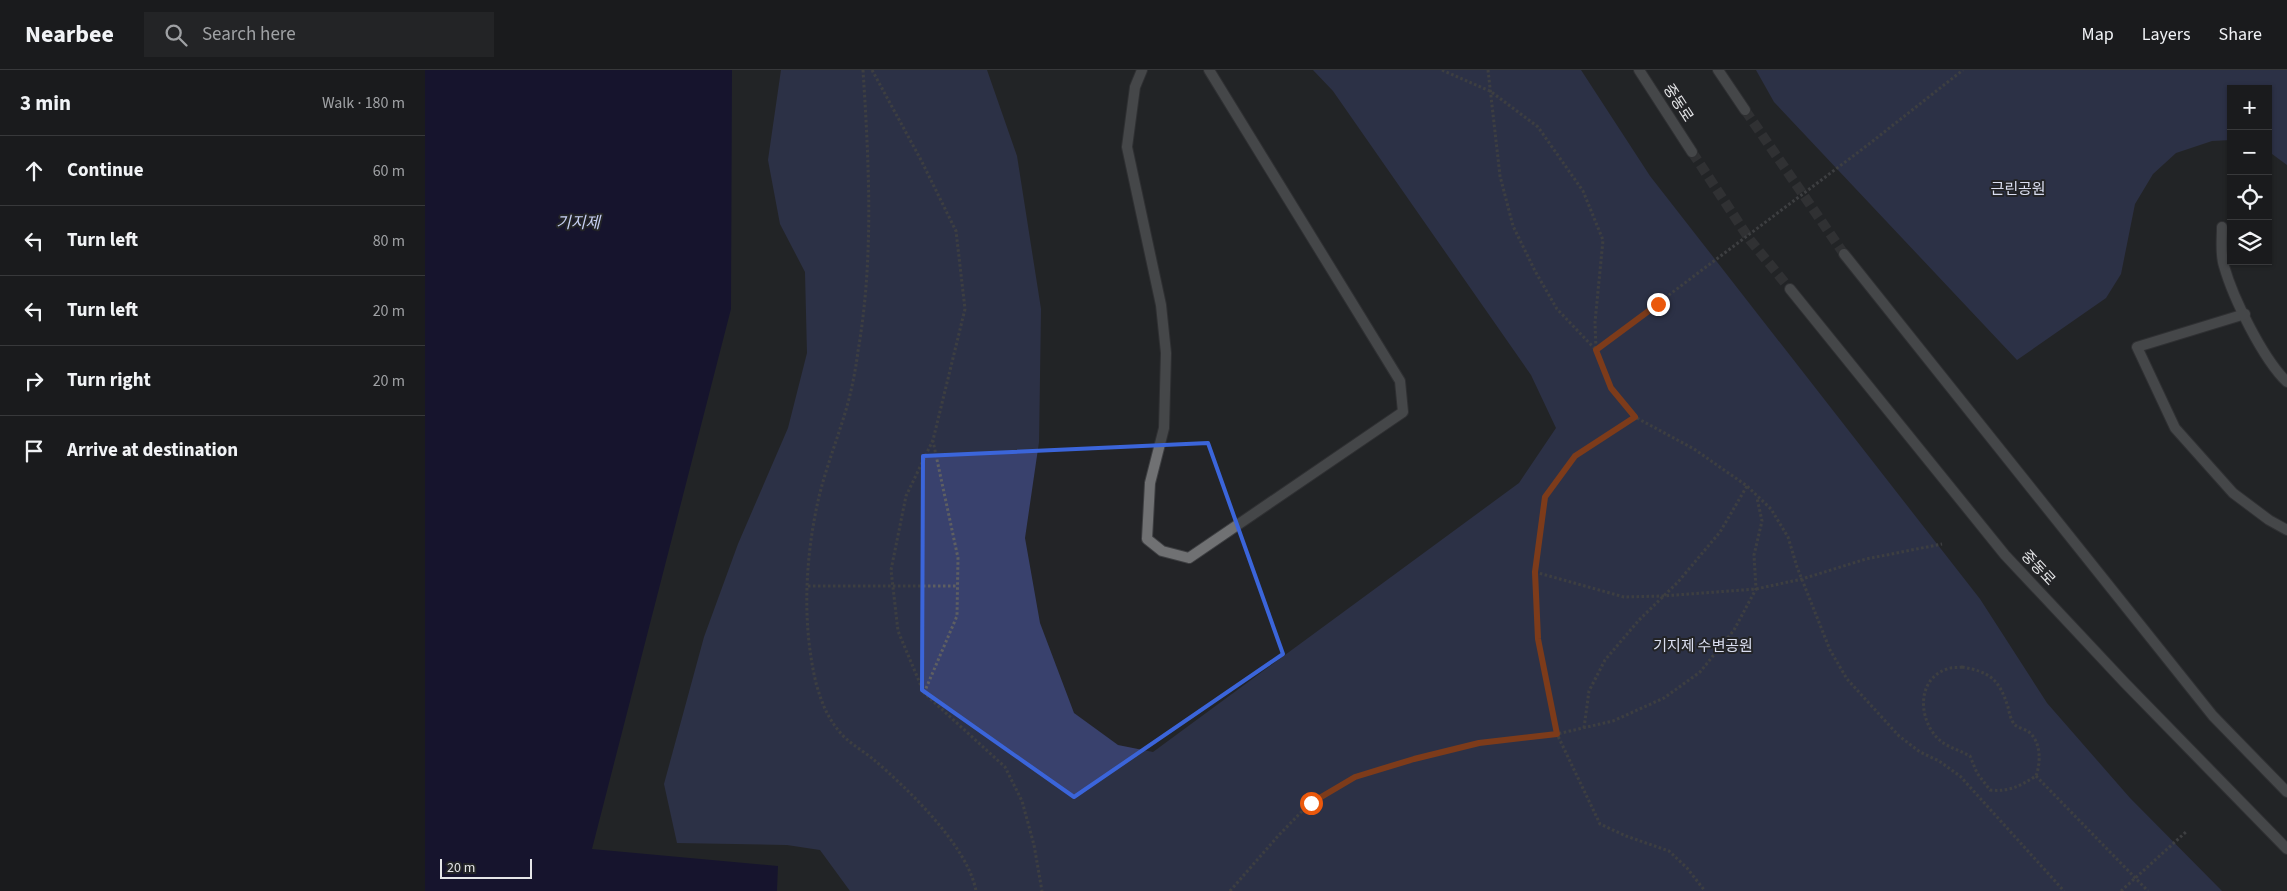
<!DOCTYPE html>
<html lang="en">
<head>
<meta charset="utf-8">
<style>
	body { margin:0; font-family:"Source Sans 3","Noto Sans KR",sans-serif; background:#232426; color:#f1f3f6 }
	.controls { position:absolute; right:15px; top:15px; display:grid; overflow:hidden; border-radius:0px; box-shadow:0 1px 4px #0004 }
	.controls button { width:45px; height:45px; display:grid; place-items:center; padding:0; border:0; border-bottom:1px solid #38393b; background:#1a1b1d; color:#f1f3f6; font:25px sans-serif }
	.scale { position:absolute; left:15px; bottom:12px; width:92px; box-sizing:border-box; padding-left:5px; border:2px solid #e5e6e8; border-top:0; font-size:14px; line-height:18px; white-space:nowrap; color:#e5e6e8; -webkit-text-stroke:4px #232427; paint-order:stroke }
	.stop { position:absolute; width:15px; height:15px; margin:-11px; border:4px solid #ea580c; border-radius:50%; background:#fff }
	.stop.end { background:#ea580c; border-color:#fff; box-shadow:0 1px 5px #0008 }
	.list { margin:0; padding:0; list-style:none }
	h2 { display:flex; justify-content:space-between; align-items:center; height:65px; margin:0; padding:0 20px; font-size:21px }
	h2 small { font-size:16px; font-weight:400; color:#9fa1a4 }
	.list li { display:grid; grid-template-columns:32px 1fr auto; gap:15px; align-items:center; box-sizing:border-box; height:70px; padding:0 20px; border-top:1px solid #38393b }
	.list b { display:block; font-size:19px; white-space:nowrap }
	.list em { font-size:16px; font-style:normal; color:#9fa1a4 }
	.icon { flex:none; width:28px; height:28px; fill:none; stroke:currentColor; stroke-width:2; stroke-linecap:round; stroke-linejoin:round }
	.map { position:relative; flex:none; width:1862px; height:821px; overflow:hidden }
	header { display:flex; align-items:center; gap:30px; box-sizing:border-box; height:70px; padding:0 25px; background:#1a1b1d; border-bottom:1px solid #38393b }
	header strong { font-size:24px }
	nav { display:flex; gap:28px; margin-inline-start:auto; font-size:18px }
	.search { width:350px; height:45px; background:#232426; display:flex; align-items:center; gap:12px; box-sizing:border-box; padding:0 18px; border-radius:0px; color:#9fa1a4; font-size:19px }
	main { display:flex }
	aside { flex:1; background:#1a1b1d }
	.map>svg:first-child { display:block }
</style>
</head>
<body>
<header>
<strong>Nearbee</strong>
<div class="search"><svg class="icon" aria-label="search" viewBox="0 0 24 24"><circle cx="10" cy="10" r="6"/><path d="M15 15l6 6"/></svg>Search here</div>
<nav><a>Map</a><a>Layers</a><a>Share</a></nav>
</header>
<main>
<aside>
<h2>3 min<small>Walk · 180 m</small></h2>
<ul class="list">
<li><svg class="icon" aria-label="ahead" viewBox="0 0 24 24"><path d="M12 20V5M6 11l6-6 6 6"/></svg><div><b>Continue</b></div><em>60 m</em></li>
<li><svg class="icon" aria-label="left" viewBox="0 0 24 24"><path d="M17 20v-9H6M10 6l-5 5 5 5"/></svg><div><b>Turn left</b></div><em>80 m</em></li>
<li><svg class="icon" aria-label="left" viewBox="0 0 24 24"><path d="M17 20v-9H6M10 6l-5 5 5 5"/></svg><div><b>Turn left</b></div><em>20 m</em></li>
<li><svg class="icon" aria-label="right" viewBox="0 0 24 24"><path d="M7 20v-9h11M14 6l5 5-5 5"/></svg><div><b>Turn right</b></div><em>20 m</em></li>
<li><svg class="icon" aria-label="arrive" viewBox="0 0 24 24"><path d="M6 21V4h12l-3 4 3 4H6"/></svg><div><b>Arrive at destination</b></div></li>
</ul>
</aside>
<div class="map">
<svg width="1862" height="821" viewBox="0 0 1862 821">
	<rect width="100%" height="100%" fill="#232427"/>
	<!-- green -->
	<g fill="#39416d">
		<polygon points="356,0 562,0 592,86 616,239 614,372 600,468 615,553 649,643 693,675 728,682 1094,413 1131,358 1106,305 908,21 888,0 1156,0 1225,106 1555,529 1622,633 1705,728 1797,821 425,821 395,780 362,775 252,773 239,714 279,567 313,474 363,358 382,283 380,202 355,154 343,90"/>
		<polygon points="1331,0 1862,0 1862,95 1843,81 1843,19 1806,19 1806,70 1787,71 1751,83 1728,104 1710,134 1696,204 1681,228 1592,290 1349,32"/>
	</g>
	<!-- water -->
	<polygon fill="#070236" points="0,0 307,0 306,239 167,779 353,796 352,821 0,821"/>
	<g fill="none" stroke-linecap="round" stroke-linejoin="round">
		<!-- minor-tunnel -->
		<g stroke="#404144" stroke-width="10" stroke-dasharray="10 5" stroke-linecap="butt">
			<polyline points="1320,40 1419,184"/>
			<polyline points="1267,82 1325,170 1365,219"/>
		</g>
		<!-- minor casing -->
		<g stroke="#3e3f42" stroke-width="12">
			<g id="minor">
				<polyline points="717,0 710,17 702,77 736,235 741,283 739,358 725,413 722,469 737,481 764,488 978,342 975,311 784,0"/>
				<polyline points="1214,0 1267,82"/>
				<polyline points="1293,0 1320,40"/>
				<path d="M 1797,157 C 1797,169 1795,184 1799,196 C 1808,228 1838,289 1862,312"/>
				<polyline points="1419,184 1788,646 1862,722"/>
				<polyline points="1365,219 1580,485 1700,613 1862,779"/>
				<polyline points="1820,244 1712,277 1750,358 1808,423 1844,450 1862,460"/>
			</g>
		</g>
		<!-- path -->
		<g stroke="#5e5f62" stroke-width="3" stroke-dasharray="2.5 2.5" stroke-linecap="butt">
			<path d="M 438,0 C 444,93 449,189 433,281 C 431,297 428,313 424,329 C 415,363 401,396 393,431 C 380,490 377,554 391,613 C 396,631 402,647 414,661 C 422,672 437,680 448,689 C 482,718 543,776 551,821"/>
			<polyline points="447,0 496,90 531,161 540,239 508,370 481,426 466,500 473,561 499,623 580,697 597,731 609,775 617,821"/>
			<polyline points="1017,0 1065,21 1113,57 1158,121 1178,170 1170,252 1171,280 1185,318 1210,347 1269,379 1322,416 1346,439 1363,467 1372,497 1405,580 1422,609 1474,666 1495,682 1514,691 1535,706 1639,821"/>
			<polyline points="1063,0 1075,106 1088,156 1110,201 1132,239 1171,280 1444,74 1538,0"/>
			<polyline points="1210,347 1150,386 1120,427 1110,502 1113,569 1132,664 1175,754 1201,766 1244,781 1262,798 1280,821"/>
			<polyline points="1110,502 1199,527 1238,526 1331,519 1377,509 1441,489 1517,474"/>
			<polyline points="383,516 532,516"/>
			<path d="M 1537,597 C 1565,602 1574,609 1583,637 C 1584,642 1586,651 1590,655 C 1594,658 1600,659 1604,662 C 1616,672 1616,692 1611,706 C 1595,716 1584,722 1565,720 L 1552,703 L 1545,686 C 1536,681 1525,678 1517,672 C 1494,655 1489,610 1522,599 C 1526,597 1532,598 1537,597 Z"/>
			<polyline points="499,623 532,546 533,488 508,371"/>
			<polyline points="1159,658 1164,621 1180,590 1214,550 1253,512 1295,462 1322,416"/>
			<polyline points="1611,706 1723,821"/>
			<polyline points="805,821 853,766 885,733 930,707 989,689 1054,673 1132,664 1188,651 1239,628 1275,602 1309,560 1331,519 1329,485 1337,451 1332,428"/>
			<polyline points="1696,821 1762,761"/>
		</g>
		<!-- minor -->
		<use href="#minor" stroke="#707173" stroke-width="10"/>
	</g>
	<g fill="none" stroke-linecap="round" stroke-linejoin="round">
		<!-- route -->
		<polyline stroke="#ea580c" stroke-width="6" points="886,733 930,707 989,689 1054,673 1132,664 1113,569 1110,502 1120,427 1150,386 1210,347 1186,318 1171,280 1233,234"/>
	</g>
	<!-- marked area -->
	<path d="M0 0H1862V821H0ZM 783,373 L 858,584 L 649,727 L 497,620 L 498,386 Z" fill="#232427" fill-opacity=".55" fill-rule="evenodd"/>
	<path fill="none" stroke="#3b65da" stroke-width="4" stroke-linejoin="round" d="M 783,373 L 858,584 L 649,727 L 497,620 L 498,386 Z"/>
	<g text-anchor="middle" dominant-baseline="central" stroke-width="4" stroke-linejoin="round" paint-order="stroke">
		<!-- street labels -->
		<g font-size="15" fill="#e5e6e8" stroke="#232427">
			<text transform="translate(1253 33) rotate(57)">중동로</text>
			<text transform="translate(1613 498) rotate(47)">중동로</text>
		</g>
		<!-- park labels -->
		<g font-size="15" fill="#dadef0" stroke="#232427">
			<text x="1593" y="119">근린공원</text>
			<text x="1278" y="576">기지제 수변공원</text>
		</g>
		<!-- water labels -->
		<g font-size="16" font-style="italic" fill="#c7d0f4" stroke="#232427">
			<text x="153" y="153">기지제</text>
		</g>
	</g>
</svg>
<div class="controls">
<button>+</button>
<button>−</button>
<button><svg class="icon" aria-label="locate" viewBox="0 0 24 24"><circle cx="12" cy="12" r="6"/><path d="M12 2v4M12 18v4M2 12h4M18 12h4"/></svg></button>
<button><svg class="icon" aria-label="layers" viewBox="0 0 24 24"><path d="M12 4l9 5-9 5-9-5zM3 14l9 5 9-5"/></svg></button>
</div>
<div class="scale">20 m</div>
<div class="stop" style="left:886px;top:733px"></div>
<div class="stop end" style="left:1233px;top:234px"></div>
</div>
</main>
</body>
</html>
